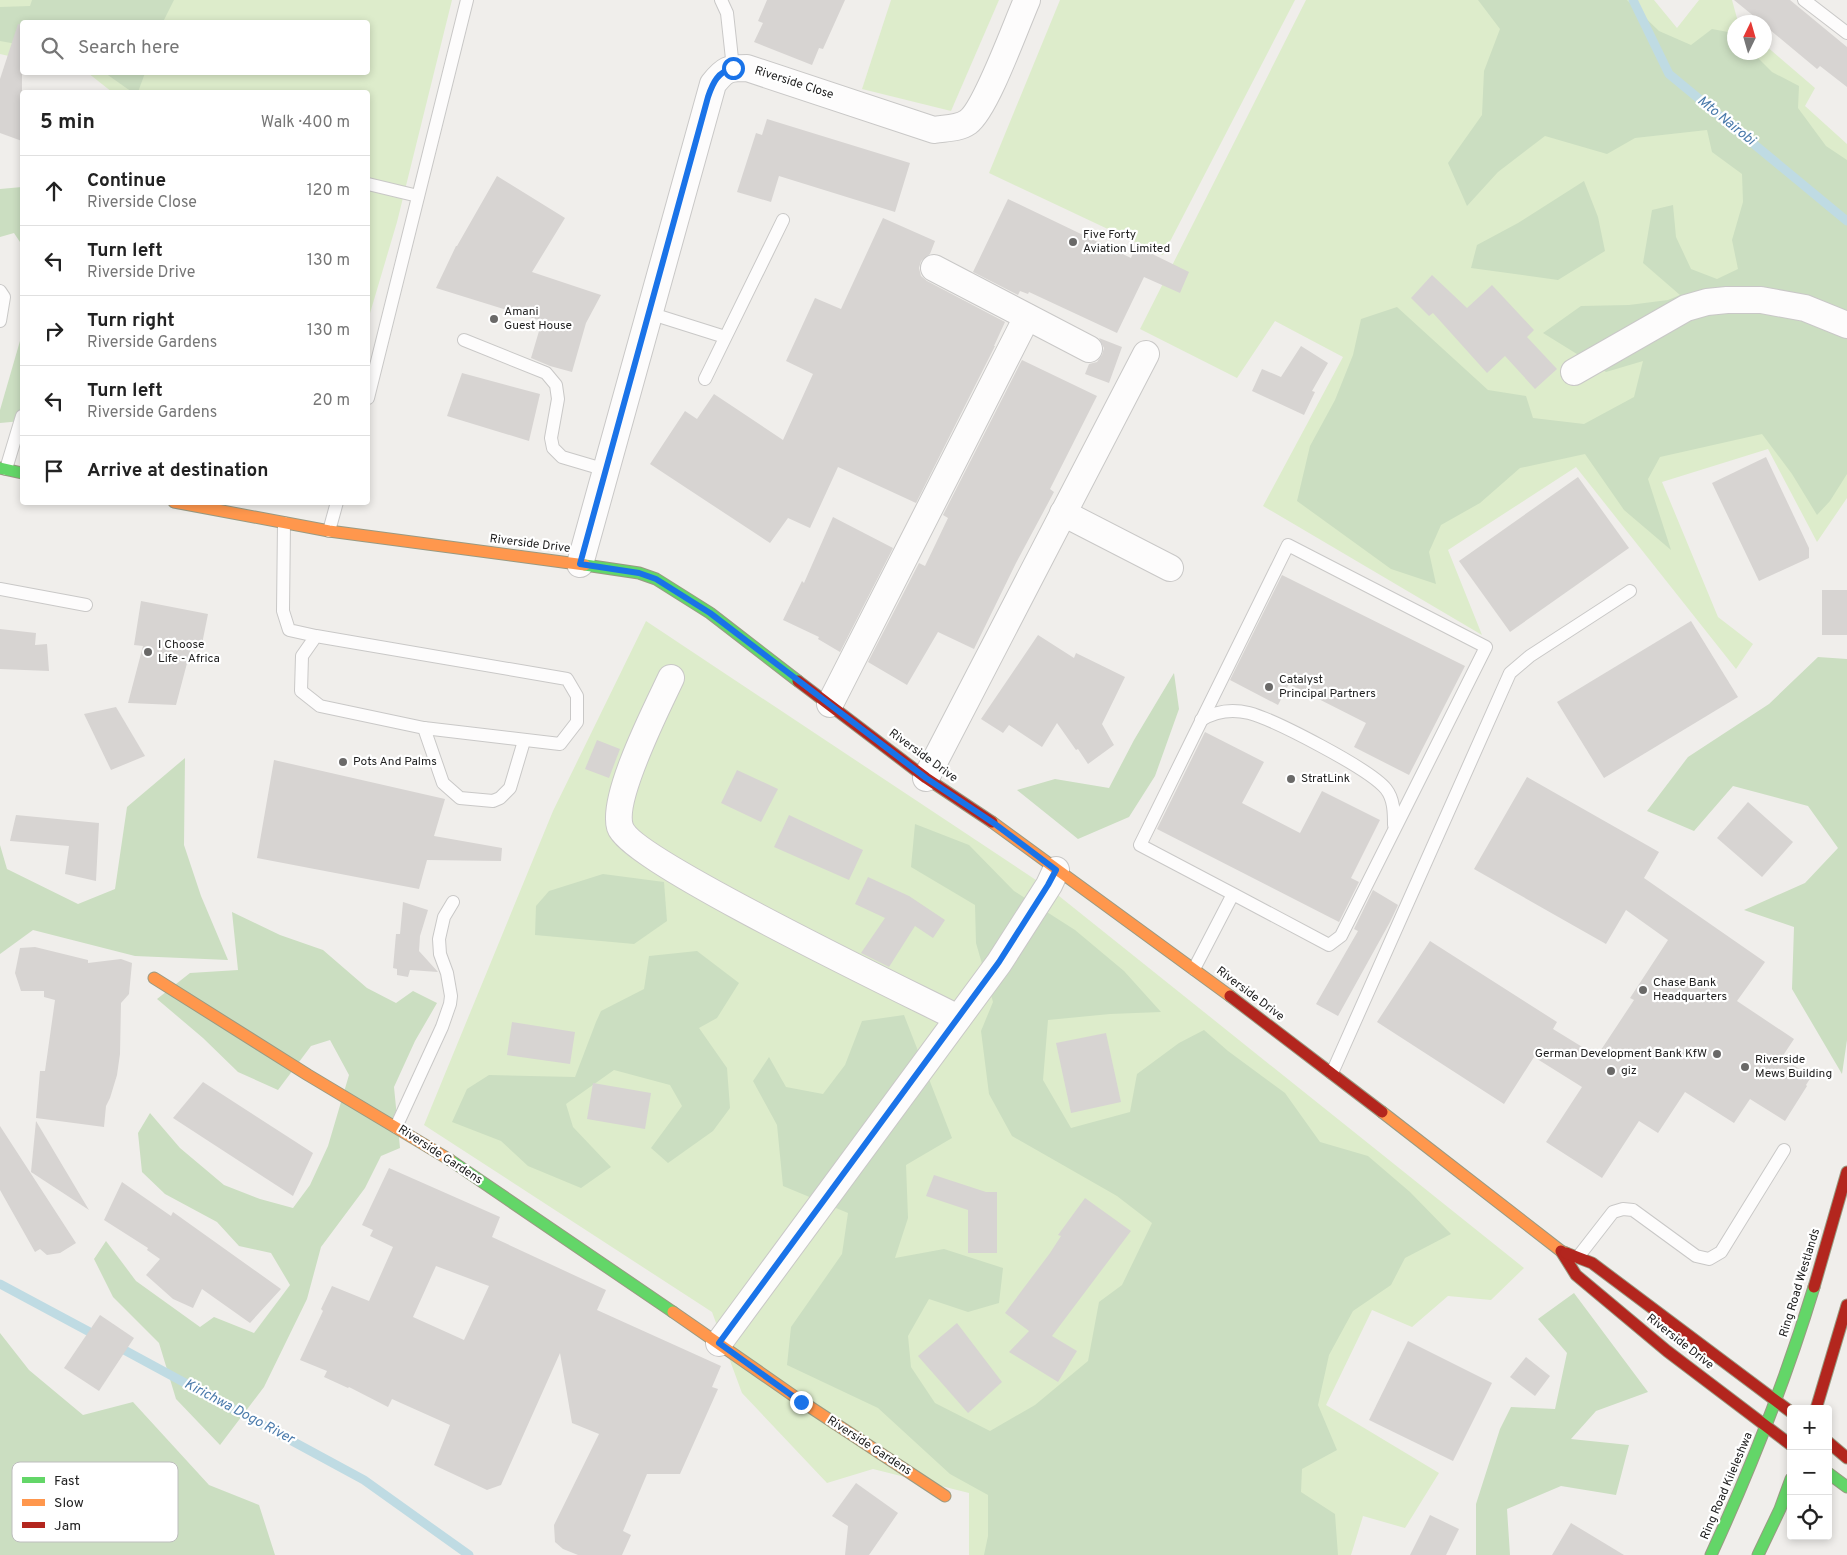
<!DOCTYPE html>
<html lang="en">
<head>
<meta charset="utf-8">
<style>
	body { margin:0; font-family:Overpass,sans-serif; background:#f6f6f6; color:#222 }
	.controls { position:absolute; right:15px; bottom:15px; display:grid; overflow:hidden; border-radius:5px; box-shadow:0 2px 8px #0003 }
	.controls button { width:45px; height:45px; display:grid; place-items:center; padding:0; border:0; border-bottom:1px solid #e0e0e0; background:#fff; color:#222; font:25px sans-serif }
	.compass { position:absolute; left:1727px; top:15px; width:45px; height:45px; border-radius:50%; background:#fff; box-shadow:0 2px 8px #0003; rotate:5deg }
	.stop { position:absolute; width:15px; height:15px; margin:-11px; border:4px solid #1a73e8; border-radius:50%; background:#fff }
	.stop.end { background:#1a73e8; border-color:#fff; box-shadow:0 1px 5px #0008 }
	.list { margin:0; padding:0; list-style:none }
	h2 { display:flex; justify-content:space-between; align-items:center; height:65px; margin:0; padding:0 20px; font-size:21px }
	h2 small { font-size:16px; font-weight:400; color:#767676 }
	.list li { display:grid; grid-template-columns:32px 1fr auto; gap:15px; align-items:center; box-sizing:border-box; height:70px; padding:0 20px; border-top:1px solid #e0e0e0 }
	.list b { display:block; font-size:19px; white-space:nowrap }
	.list p { margin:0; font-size:16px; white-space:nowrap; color:#767676 }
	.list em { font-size:16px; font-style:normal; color:#767676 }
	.icon { flex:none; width:28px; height:28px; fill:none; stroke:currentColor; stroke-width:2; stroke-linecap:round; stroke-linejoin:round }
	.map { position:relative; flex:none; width:1847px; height:1555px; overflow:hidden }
	.search { position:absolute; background:#fff; box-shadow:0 2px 8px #0003; left:20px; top:20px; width:350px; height:55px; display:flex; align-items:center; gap:12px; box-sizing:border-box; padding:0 18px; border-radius:5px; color:#767676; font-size:19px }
	.panel { position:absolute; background:#fff; box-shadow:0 2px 8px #0003; left:20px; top:90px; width:350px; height:415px; border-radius:5px }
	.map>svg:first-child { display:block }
</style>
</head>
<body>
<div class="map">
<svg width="1847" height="1555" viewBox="0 0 1847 1555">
	<rect width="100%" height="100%" fill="#f0eeeb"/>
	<!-- grass -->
	<g fill="#ddeccb">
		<polygon points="0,0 452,0 397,222 368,320 368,92 112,92 88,73 368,72 368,22 22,22 22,59 0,54"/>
		<polygon points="891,0 999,0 951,111 862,89"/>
		<polygon points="1060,0 1295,0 1163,255 989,173"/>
		<polygon points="1306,0 1654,0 1677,28 1699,0 1732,0 1738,22 1734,22 1734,52 1764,52 1765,45 1815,88 1805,106 1847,144 1847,498 1817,542 1768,449 1662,482 1718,617 1753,644 1736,669 1576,467 1448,550 1482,635 1263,506 1343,357 1275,321 1237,378 1140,329"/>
		<polygon points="646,621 1054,892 1524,1268 1491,1300 1448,1296 1412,1327 1372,1310 1326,1405 1439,1473 1405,1528 1363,1516 1351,1555 969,1555 969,1493 873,1469 827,1483 742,1393 712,1312 424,1125 553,811"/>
	</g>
	<!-- forest -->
	<g fill="#cbdec1">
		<polygon points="32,0 174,0 163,22 22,22 22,45 0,41 0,7 30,6"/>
		<polygon points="1478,0 1627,0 1659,31 1691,45 1712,29 1733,33 1734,34 1734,52 1753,53 1772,72 1799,86 1798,108 1826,146 1847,160 1847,474 1830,501 1817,515 1792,474 1762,434 1660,457 1648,479 1671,550 1624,510 1585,454 1520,468 1480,503 1441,525 1429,552 1436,584 1391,569 1297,501 1310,446 1335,400 1353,355 1361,319 1397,307 1488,390 1526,396 1533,418 1584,424 1634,397 1643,361 1606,372 1543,333 1581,306 1629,305 1668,300 1680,295 1643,263 1652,210 1673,205 1676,237 1691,269 1717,279 1738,269 1732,240 1743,202 1742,174 1712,152 1707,130 1635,138 1607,154 1545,136 1498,172 1467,206 1448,163 1482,115 1484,71 1500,29"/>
		<polygon points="105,73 145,73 138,92 132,92"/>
		<polygon points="1584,181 1598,217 1605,251 1558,280 1471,268 1477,245 1518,223"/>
		<polygon points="22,187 22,245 14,233 0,237 0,189"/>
		<polygon points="22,334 22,421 0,423 0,410"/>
		<polygon points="1818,657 1847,659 1847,1040 1842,1074 1792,989 1794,927 1744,910 1805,883 1838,848 1808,806 1733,786 1694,831 1647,811 1688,757 1769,704"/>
		<polygon points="1174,673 1179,709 1155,776 1129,817 1078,839 1017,790 1055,779 1109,788 1134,740"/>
		<polygon points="185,758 184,845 201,896 228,960 135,956 33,930 0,954 0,845 7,869 78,904 115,889 127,807"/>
		<polygon points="915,824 969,845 1014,891 1075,930 1124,971 1161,1012 1110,1014 1048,1020 1043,1080 1071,1128 1130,1112 1137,1074 1179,1043 1204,1030 1228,1051 1285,1093 1320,1142 1368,1156 1410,1192 1451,1234 1405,1258 1391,1285 1353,1311 1329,1355 1318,1405 1337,1450 1302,1469 1301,1492 1335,1514 1338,1555 984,1555 988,1536 988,1495 950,1474 878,1408 787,1365 791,1327 842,1254 848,1213 783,1186 777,1125 753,1081 769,1057 786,1087 823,1094 845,1065 862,1021 904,1015 952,1138 906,1165 908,1218 895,1258 944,1249 1003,1268 999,1303 968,1312 929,1299 908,1336 911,1367 935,1403 990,1431 1035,1405 1088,1361 1099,1302 1122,1285 1152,1223 1117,1196 1012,1136 989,1094 981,1031 993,1002 976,943 975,905 911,867"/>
		<polygon points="603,874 664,882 667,921 634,944 535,935 536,906 549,891"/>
		<polygon points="232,912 280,935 323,950 367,988 396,1003 413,991 437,1003 415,1041 394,1087 400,1148 381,1156 365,1188 321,1247 307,1299 264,1387 220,1445 176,1399 159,1343 113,1297 94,1259 106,1241 136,1281 200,1327 214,1317 254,1333 290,1285 271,1253 239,1246 217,1222 165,1194 142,1172 138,1133 150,1113 180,1148 224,1185 260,1199 293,1208 310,1185 328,1146 349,1075 330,1040 311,1046 278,1090 238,1072 203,1038 157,999 190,973 238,970"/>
		<polygon points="697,951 739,983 717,1018 699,1028 727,1068 730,1108 713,1131 668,1163 651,1148 682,1106 670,1085 614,1070 566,1104 573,1127 611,1167 581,1188 528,1166 501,1141 452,1122 467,1089 489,1075 575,1077 596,1022 601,1011 644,989 649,956"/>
		<polygon points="1574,1293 1648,1392 1596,1411 1571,1439 1629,1445 1616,1495 1561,1486 1507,1509 1510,1555 1476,1555 1476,1504 1500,1429 1511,1407 1555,1409 1567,1353 1538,1319"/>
		<polygon points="0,1333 29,1370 83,1415 133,1402 209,1485 259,1505 275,1555 0,1555"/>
	</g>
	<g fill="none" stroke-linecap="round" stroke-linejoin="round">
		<!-- stream -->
		<g stroke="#bfdbe3" stroke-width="9">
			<polyline points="1633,0 1669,74 1847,221"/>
			<polyline points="0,1284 99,1337"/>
			<polyline points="115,1345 364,1480 469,1555"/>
		</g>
	</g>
	<!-- building -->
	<g fill="#d7d4d2" fill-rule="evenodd">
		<polygon points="767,0 845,0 823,49 819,48 812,65 754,42 763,23 758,21"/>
		<polygon points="1734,0 1790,0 1847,47 1847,87 1820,66 1817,69 1764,25 1764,22 1761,22"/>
		<polygon points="18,24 22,25 22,141 0,133 0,79"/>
		<polygon points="767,119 910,163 895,212 779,176 771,202 737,192 756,133 762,135"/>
		<polygon points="497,176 565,218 532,272 601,295 586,323 572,372 550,366 531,358 542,321 436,288 456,246 457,246"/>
		<polygon points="1008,199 1131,258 1136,246 1189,272 1180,293 1144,277 1117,333 1029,292 1028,294 1020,291 1018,295 973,272"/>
		<polygon points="883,218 935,241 930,254 921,261 919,268 921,276 927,281 1005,322 994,346 995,346 916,503 838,467 810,528 788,518 770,543 650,464 685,411 697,419 714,394 783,440 813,374 786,361 815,298 841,309"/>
		<polygon points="1432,275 1467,308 1492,285 1534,330 1527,337 1557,369 1535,389 1505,356 1487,373 1433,313 1429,316 1411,298"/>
		<polygon points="1099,338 1122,347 1109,383 1085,374 1089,364 1097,362 1102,355 1104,348"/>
		<polygon points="1301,346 1328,363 1312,391 1315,392 1304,415 1252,391 1262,369 1281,377"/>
		<polygon points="1022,360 1097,396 1050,489 1054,492 1016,563 974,649 938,632 907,685 868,662 919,563 925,566 948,518 943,515"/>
		<polygon points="462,373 540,394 529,441 447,416"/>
		<polygon points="1766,457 1809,548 1809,558 1759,581 1712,483"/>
		<polygon points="1578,477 1629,548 1510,632 1459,561"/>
		<polygon points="833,517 893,548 840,652 818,639 819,637 783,620 802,581 804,583"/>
		<polygon points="1282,575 1465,666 1409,775 1354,747 1366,723 1289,684 1278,705 1230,680"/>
		<rect x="1822" y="590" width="25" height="45"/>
		<polygon points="141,601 208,614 201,649 191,648 176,705 128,703 143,646 134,645"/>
		<polygon points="1691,621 1738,697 1604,778 1557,702"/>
		<polygon points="0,629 36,633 35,645 47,644 49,671 0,669"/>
		<polygon points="1038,635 1074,658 1076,653 1125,677 1102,724 1114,745 1088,764 1078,749 1076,750 1057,723 1042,747 1009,725 1003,733 981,719"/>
		<polygon points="116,707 145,756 111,770 84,714"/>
		<polygon points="1205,732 1264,762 1242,803 1300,833 1322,791 1380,820 1351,878 1359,882 1339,922 1157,829"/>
		<polygon points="597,740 620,749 609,778 585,769"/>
		<polygon points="274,760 445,799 434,836 502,848 501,861 427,860 419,889 257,858"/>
		<polygon points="737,770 778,789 761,822 721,803"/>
		<polygon points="1527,777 1659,852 1644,878 1765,962 1737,1001 1794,1039 1782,1057 1811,1077 1806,1085 1807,1086 1785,1121 1750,1099 1734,1123 1685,1092 1658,1133 1639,1121 1602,1178 1546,1142 1582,1087 1534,1057 1504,1104 1377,1022 1430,941 1557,1022 1553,1029 1597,1056 1634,1000 1630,998 1668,940 1626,910 1606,944 1474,869"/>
		<polygon points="1748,802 1793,842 1762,877 1717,838"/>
		<polygon points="16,815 99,823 96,881 65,874 69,846 10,841"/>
		<polygon points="789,815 863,850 849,880 774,847"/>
		<polygon points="868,877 909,896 945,920 933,938 915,926 889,967 861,953 885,918 855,904"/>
		<polygon points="1373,890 1398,905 1390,922 1338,1016 1316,1004 1358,931 1354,929"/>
		<polygon points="403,902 428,910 420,936 419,951 438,972 410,970 408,977 397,975 397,969 393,968 396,934 400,934"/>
		<polygon points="35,947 88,960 88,963 121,959 132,963 129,994 121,1003 120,1054 117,1075 110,1098 106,1106 104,1127 36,1118 40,1071 45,1071 55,1000 44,997 44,991 21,991 15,973 20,948"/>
		<polygon points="512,1022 575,1032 570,1064 507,1055"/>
		<polygon points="1106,1033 1121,1102 1071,1113 1056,1043"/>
		<polygon points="203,1082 313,1153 293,1196 173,1118"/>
		<polygon points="593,1083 651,1093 645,1129 587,1119"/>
		<polygon points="36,1121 89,1210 31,1172"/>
		<polygon points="0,1126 76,1243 60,1253 47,1255 40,1249 35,1252 0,1190"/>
		<path d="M 389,1168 L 500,1217 L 492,1237 L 606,1290 L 597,1310 L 721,1366 L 712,1387 L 718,1389 L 680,1474 L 647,1474 L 623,1531 L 631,1535 L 622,1555 L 578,1555 L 563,1549 L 555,1542 L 554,1525 L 599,1434 L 572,1423 L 560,1353 L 501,1485 L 487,1490 L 434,1465 L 450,1425 L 392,1399 L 388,1407 L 349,1387 L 348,1388 L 324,1377 L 327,1371 L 300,1360 L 323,1311 L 321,1309 L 332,1286 L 369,1301 L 393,1247 L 370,1236 L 373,1230 L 362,1225 ZM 436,1266 L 489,1286 L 464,1340 L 413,1317 Z"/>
		<polygon points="934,1175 986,1192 997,1192 997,1253 968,1253 968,1210 926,1196"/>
		<polygon points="122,1182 171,1216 173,1212 281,1289 250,1323 202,1289 193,1308 173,1299 146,1275 160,1259 147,1250 148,1248 104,1220"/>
		<polygon points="1085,1198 1131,1231 1052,1336 1077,1351 1058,1382 1009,1352 1029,1331 1005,1313 1050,1253 1061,1236 1058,1235"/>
		<polygon points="100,1315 134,1338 99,1391 64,1368"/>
		<polygon points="957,1323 1002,1382 968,1413 918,1356"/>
		<polygon points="1408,1341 1492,1383 1453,1461 1369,1420"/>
		<polygon points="1526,1357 1550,1376 1535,1396 1510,1377"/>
		<polygon points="856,1483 898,1513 869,1555 845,1555 848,1526 832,1516"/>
		<polygon points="1430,1515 1459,1529 1446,1555 1410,1555"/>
		<polygon points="1571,1523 1624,1555 1552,1555"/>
	</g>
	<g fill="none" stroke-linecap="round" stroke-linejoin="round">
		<!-- lane casing -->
		<g stroke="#c9c8c7" stroke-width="14">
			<g id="lane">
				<polyline points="721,0 727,13 733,68"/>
				<polyline points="1804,0 1847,33"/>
				<polyline points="368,184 418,196"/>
				<polyline points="0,291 4,297 0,321"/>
				<polyline points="649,313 725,337"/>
				<polyline points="464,340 546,373 556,385 558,399 551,438 553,448 562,457 606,470"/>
				<polyline points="705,379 783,220"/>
				<polyline points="368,398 467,0"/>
				<polyline points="6,469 22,416"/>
				<polyline points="284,523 283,611 289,630 316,636 567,679 577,696 577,722 560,744 424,728 320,706 301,691 302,656 316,636"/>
				<polyline points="329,531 337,502"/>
				<polyline points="0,589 86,605"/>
				<path d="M 1201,720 C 1216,711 1233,709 1249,713 C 1275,720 1370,769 1386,789 C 1394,799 1394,813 1394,825"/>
				<polyline points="424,728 443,783 460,798 493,801 500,798 510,788 524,741"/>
				<polyline points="1194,969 1233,894 1329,945 1341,936 1486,647 1288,545 1140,845 1233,894"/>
				<polyline points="1332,1073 1510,673 1530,656 1630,591"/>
				<polyline points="396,1127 442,1027 450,1004 451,996 447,973 440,954 439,939 444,917 453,902"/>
				<polyline points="1578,1257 1613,1212 1623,1209 1633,1210 1696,1256 1709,1259 1721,1252 1784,1150"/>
			</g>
		</g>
		<!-- street casing -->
		<g stroke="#c9c8c7" stroke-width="28">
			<g id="street">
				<polyline points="934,268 1089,349"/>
				<polyline points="1574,372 1686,308 1707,302 1727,300 1761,300 1805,308 1847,325"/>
				<polyline points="1063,513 1170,568"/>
				<path d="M 580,564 L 713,84 C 725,69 728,68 747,68 L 934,130 C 945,128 958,129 968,122 C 986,109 1016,25 1027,0"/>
				<path d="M 671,678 C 657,708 611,797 620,827 C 630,860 911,994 958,1018"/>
				<polyline points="830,704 1027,317"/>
				<polyline points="926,778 1146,354"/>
				<polyline points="719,1343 999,963 1049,885 1056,870"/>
			</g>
		</g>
		<!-- fast casing -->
		<g stroke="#999a82" stroke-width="13">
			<g id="fast">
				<polyline points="0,468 22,473"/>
				<polyline points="585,565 639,573 656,579 710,613 798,681"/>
				<polyline points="450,1160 673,1312"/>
				<polyline points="1828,1473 1847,1487"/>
				<path d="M 1711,1555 C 1751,1468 1786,1379 1814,1287"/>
				<polyline points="1758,1555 1780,1509 1791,1479"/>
			</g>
		</g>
		<!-- slow casing -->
		<g stroke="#999a82" stroke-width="13">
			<g id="slow">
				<polyline points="174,502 329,531 585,565"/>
				<polyline points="992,822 1230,996"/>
				<polyline points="154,978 308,1075 450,1160"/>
				<polyline points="1382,1112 1561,1251 1566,1253"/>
				<polyline points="673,1312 801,1401 945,1496"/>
			</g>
		</g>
		<!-- jam casing -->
		<g stroke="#999a82" stroke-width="13">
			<g id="jam">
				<polyline points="798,681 926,778 992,822"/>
				<polyline points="1230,996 1382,1112"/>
				<polyline points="1561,1251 1576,1275 1667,1351 1791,1445"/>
				<polyline points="1566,1253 1592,1263 1791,1412"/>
				<polyline points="1814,1287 1847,1172"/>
				<polyline points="1816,1409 1847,1305"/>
				<polyline points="1828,1442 1847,1458"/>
			</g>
		</g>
		<!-- lane -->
		<use href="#lane" stroke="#fdfcfc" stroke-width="12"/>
		<!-- street -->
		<use href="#street" stroke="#fdfcfc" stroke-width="26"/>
		<!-- fast -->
		<use href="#fast" stroke="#63d668" stroke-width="11"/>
		<!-- slow -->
		<use href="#slow" stroke="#ff974d" stroke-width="11"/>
		<!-- jam -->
		<use href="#jam" stroke="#b3261e" stroke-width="11"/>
	</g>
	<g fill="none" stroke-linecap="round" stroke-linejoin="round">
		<!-- route -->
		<path stroke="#1a73e8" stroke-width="6" d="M 733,68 C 718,72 713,82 708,97 L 580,564 L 639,573 L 656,579 L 710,613 L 926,778 L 995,824 L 1056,870 L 1048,885 L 999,962 L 719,1343 L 801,1402"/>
	</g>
	<!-- markers -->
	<g fill="#6a6968" stroke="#fff" stroke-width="2">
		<circle cx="1073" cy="242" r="5"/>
		<circle cx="494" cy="319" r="5"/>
		<circle cx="148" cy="652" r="5"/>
		<circle cx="1269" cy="687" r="5"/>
		<circle cx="343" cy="762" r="5"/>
		<circle cx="1291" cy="779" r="5"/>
		<circle cx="1643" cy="990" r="5"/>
		<circle cx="1717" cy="1054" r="5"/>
		<circle cx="1745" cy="1067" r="5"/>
		<circle cx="1611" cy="1071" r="5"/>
	</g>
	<g text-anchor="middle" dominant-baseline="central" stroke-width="4.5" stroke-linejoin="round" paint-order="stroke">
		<!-- street labels -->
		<g font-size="12" fill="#222" stroke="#fff">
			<text transform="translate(794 83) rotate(18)">Riverside Close</text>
			<text transform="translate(530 544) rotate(7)">Riverside Drive</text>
			<text transform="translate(923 756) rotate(36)">Riverside Drive</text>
			<text transform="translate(1250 994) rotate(37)">Riverside Drive</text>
			<text transform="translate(440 1155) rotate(33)">Riverside Gardens</text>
			<text transform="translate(1800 1283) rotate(-73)">Ring Road Westlands</text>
			<text transform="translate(1680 1342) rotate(38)">Riverside Drive</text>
			<text transform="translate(869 1446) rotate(33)">Riverside Gardens</text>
			<text transform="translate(1727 1486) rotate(-67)">Ring Road Kileleshwa</text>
		</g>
		<!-- poi labels -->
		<g font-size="12" fill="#222" stroke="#fff" text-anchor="start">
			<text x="1083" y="235">Five Forty<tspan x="1083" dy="14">Aviation Limited</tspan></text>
			<text x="504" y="312">Amani<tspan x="504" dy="14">Guest House</tspan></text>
			<text x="158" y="645">I Choose<tspan x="158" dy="14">Life - Africa</tspan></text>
			<text x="1279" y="680">Catalyst<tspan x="1279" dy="14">Principal Partners</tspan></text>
			<text x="353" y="762">Pots And Palms</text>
			<text x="1301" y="779">StratLink</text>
			<text x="1653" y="983">Chase Bank<tspan x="1653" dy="14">Headquarters</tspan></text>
			<text x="1707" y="1054" text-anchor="end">German Development Bank KfW</text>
			<text x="1755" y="1060">Riverside<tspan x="1755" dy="14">Mews Building</tspan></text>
			<text x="1621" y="1071">giz</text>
		</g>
		<!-- water labels -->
		<g font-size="14" font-style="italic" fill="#4a7aab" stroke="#fff">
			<text transform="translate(1726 121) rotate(39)">Mto Nairobi</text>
			<text transform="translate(239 1412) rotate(28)">Kirichwa Dogo River</text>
		</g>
	</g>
	<!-- legend -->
	<rect x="12" y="1462" width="166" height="80" rx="8" fill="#fff" stroke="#bdbdbd" stroke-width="1"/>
	<rect x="22" y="1477" width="23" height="6" fill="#63d668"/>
	<rect x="22" y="1499" width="23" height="7" fill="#ff974d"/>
	<rect x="22" y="1522" width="23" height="6" fill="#b3261e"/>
	<g font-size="14" fill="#222">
		<text x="54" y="1485">Fast</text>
		<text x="54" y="1507">Slow</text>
		<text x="54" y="1530">Jam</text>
	</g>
</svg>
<div class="controls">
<button>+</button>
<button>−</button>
<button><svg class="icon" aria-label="locate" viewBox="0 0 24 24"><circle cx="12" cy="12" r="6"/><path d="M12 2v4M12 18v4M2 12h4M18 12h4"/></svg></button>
</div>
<svg class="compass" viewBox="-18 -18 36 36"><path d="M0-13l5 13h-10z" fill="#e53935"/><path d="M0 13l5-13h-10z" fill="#767676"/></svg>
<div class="stop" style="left:733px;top:68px"></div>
<div class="stop end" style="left:801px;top:1402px"></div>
<div class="search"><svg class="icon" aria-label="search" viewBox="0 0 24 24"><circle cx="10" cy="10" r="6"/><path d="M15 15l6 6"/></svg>Search here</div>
<section class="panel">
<h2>5 min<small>Walk · 400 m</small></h2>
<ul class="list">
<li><svg class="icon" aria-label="ahead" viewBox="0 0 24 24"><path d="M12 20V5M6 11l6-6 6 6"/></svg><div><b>Continue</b><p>Riverside Close</p></div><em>120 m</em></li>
<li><svg class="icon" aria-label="left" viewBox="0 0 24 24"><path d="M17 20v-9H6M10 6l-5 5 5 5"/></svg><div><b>Turn left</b><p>Riverside Drive</p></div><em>130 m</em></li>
<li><svg class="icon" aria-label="right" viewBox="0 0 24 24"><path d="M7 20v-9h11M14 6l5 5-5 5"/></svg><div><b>Turn right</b><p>Riverside Gardens</p></div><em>130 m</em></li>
<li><svg class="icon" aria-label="left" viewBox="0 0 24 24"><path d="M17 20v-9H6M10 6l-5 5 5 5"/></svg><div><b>Turn left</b><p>Riverside Gardens</p></div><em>20 m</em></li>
<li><svg class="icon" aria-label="arrive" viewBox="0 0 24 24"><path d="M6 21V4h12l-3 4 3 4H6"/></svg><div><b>Arrive at destination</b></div></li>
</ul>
</section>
</div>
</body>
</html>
